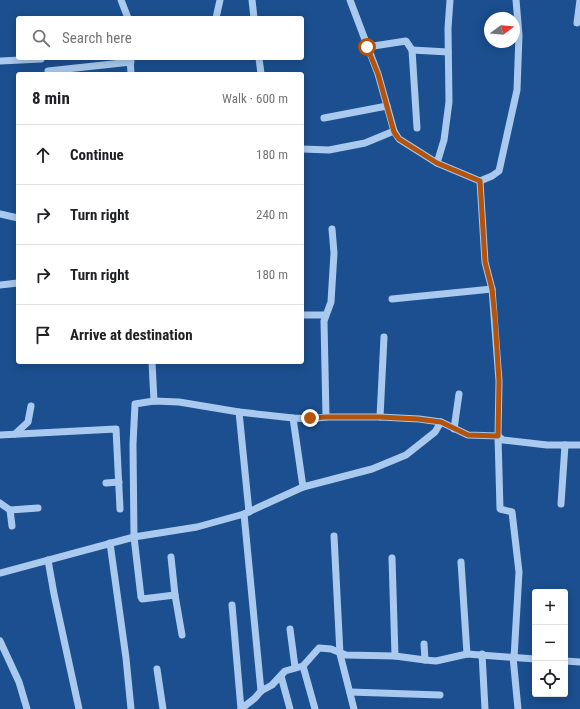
<!DOCTYPE html>
<html lang="en">
<head>
<meta charset="utf-8">
<style>
	body { margin:0; font-family:"Roboto Condensed",sans-serif; background:#f2f2f2; color:#202124 }
	.controls { position:absolute; right:12px; bottom:12px; display:grid; overflow:hidden; border-radius:4px; box-shadow:0 2px 10px #0003 }
	.controls button { width:36px; height:36px; display:grid; place-items:center; padding:0; border:0; border-bottom:1px solid #e0e0e0; background:#fff; color:#202124; font:20px sans-serif }
	.compass { position:absolute; left:484px; top:12px; width:36px; height:36px; border-radius:50%; background:#fff; box-shadow:0 2px 10px #0003; rotate:74deg }
	.stop { position:absolute; width:12px; height:12px; margin:-9px; border:3px solid #b45309; border-radius:50%; background:#fff }
	.stop.end { background:#b45309; border-color:#fff; box-shadow:0 1px 4px #0008 }
	.list { margin:0; padding:0; list-style:none }
	h2 { display:flex; justify-content:space-between; align-items:center; height:52px; margin:0; padding:0 16px; font-size:17px }
	h2 small { font-size:13px; font-weight:400; color:#757577 }
	.list li { display:grid; grid-template-columns:26px 1fr auto; gap:12px; align-items:center; box-sizing:border-box; height:60px; padding:0 16px; border-top:1px solid #e0e0e0 }
	.list b { display:block; font-size:15px; white-space:nowrap }
	.list em { font-size:13px; font-style:normal; color:#757577 }
	.icon { flex:none; width:22px; height:22px; fill:none; stroke:currentColor; stroke-width:2; stroke-linecap:round; stroke-linejoin:round }
	.map { position:relative; flex:none; width:580px; height:709px; overflow:hidden }
	.search { position:absolute; background:#fff; box-shadow:0 2px 10px #0003; left:16px; top:16px; width:288px; height:44px; display:flex; align-items:center; gap:10px; box-sizing:border-box; padding:0 14px; border-radius:4px; color:#757577; font-size:15px }
	.panel { position:absolute; background:#fff; box-shadow:0 2px 10px #0003; left:16px; top:72px; width:288px; height:292px; border-radius:4px }
	.map>svg:first-child { display:block }
</style>
</head>
<body>
<div class="map">
<svg width="580" height="709" viewBox="0 0 580 709">
	<rect width="100%" height="100%" fill="#1b4f8f"/>
	<g fill="none" stroke-linecap="round" stroke-linejoin="round">
		<!-- minor -->
		<g stroke="#a9c9ee" stroke-width="7">
			<polyline points="121,0 128,18"/>
			<polyline points="252,0 254,18"/>
			<polyline points="350,0 378,74 394,131 399,139 437,163 480,181 492,176 499,171 517,90 519,35 516,0"/>
			<polyline points="216,18 220,0"/>
			<polyline points="577,23 580,0"/>
			<polyline points="367,47 406,41 412,50 417,128"/>
			<polyline points="412,50 448,52"/>
			<polyline points="130,58 131,74"/>
			<polyline points="259,58 261,74"/>
			<polyline points="0,61 41,59"/>
			<polyline points="48,71 131,62"/>
			<polyline points="324,118 387,106"/>
			<polyline points="302,149 329,150 365,143 394,131"/>
			<polyline points="437,163 444,140 449,102 448,28 450,0"/>
			<polyline points="480,181 485,262 492,289 499,381 498,436 500,509 512,512 519,572 514,658"/>
			<polyline points="0,214 18,218"/>
			<polyline points="0,285 18,283"/>
			<polyline points="392,299 492,289"/>
			<polyline points="302,315 325,315"/>
			<polyline points="152,362 154,401"/>
			<polyline points="239,412 249,512"/>
			<polyline points="326,417 324,321 331,302 334,253 332,229"/>
			<polyline points="380,417 384,337"/>
			<polyline points="293,418 303,487"/>
			<polyline points="454,429 459,394"/>
			<polyline points="15,434 28,422 31,406"/>
			<polyline points="0,435 116,429 120,509"/>
			<polyline points="106,483 119,482"/>
			<polyline points="0,503 10,510 38,508"/>
			<polyline points="561,504 565,445"/>
			<polyline points="10,510 12,526"/>
			<polyline points="244,514 261,691"/>
			<polyline points="334,536 340,654 354,709"/>
			<polyline points="110,543 126,658 131,709"/>
			<polyline points="171,557 175,595 182,635"/>
			<polyline points="392,558 395,656"/>
			<polyline points="48,560 54,594 79,709"/>
			<polyline points="461,562 467,654"/>
			<polyline points="0,573 134,537 197,527 244,514 303,487 372,469 406,455 435,432 441,422"/>
			<polyline points="175,595 142,599 141,597 134,537 133,444 135,404 154,401 179,402 239,412 293,418 310,419 326,417 380,417 419,419 441,422 468,435 498,436 503,440 547,445 580,445"/>
			<polyline points="232,605 241,709"/>
			<polyline points="290,629 295,667"/>
			<polyline points="0,641 19,682 27,709"/>
			<polyline points="424,644 425,660"/>
			<polyline points="482,654 485,709"/>
			<polyline points="513,657 518,709"/>
			<polyline points="565,661 580,662"/>
			<polyline points="303,666 315,709"/>
			<polyline points="157,669 163,709"/>
			<polyline points="281,676 290,709"/>
			<polyline points="350,692 440,695"/>
			<polyline points="241,709 255,698 261,691 272,685 285,671 303,666 319,648 331,649 346,655 395,656 425,660 436,661 467,654 535,659"/>
		</g>
	</g>
	<g fill="none" stroke-linecap="round" stroke-linejoin="round">
		<!-- route -->
		<polyline stroke="#b45309" stroke-width="5" points="310,418 326,417 380,417 418,419 441,422 468,435 498,436 499,381 495,319 492,289 485,262 480,181 437,163 399,139 394,132 378,74 367,47"/>
	</g>
</svg>
<div class="controls">
<button>+</button>
<button>−</button>
<button><svg class="icon" aria-label="locate" viewBox="0 0 24 24"><circle cx="12" cy="12" r="6"/><path d="M12 2v4M12 18v4M2 12h4M18 12h4"/></svg></button>
</div>
<svg class="compass" viewBox="-18 -18 36 36"><path d="M0-13l5 13h-10z" fill="#e53935"/><path d="M0 13l5-13h-10z" fill="#757577"/></svg>
<div class="stop" style="left:367px;top:47px"></div>
<div class="stop end" style="left:310px;top:418px"></div>
<div class="search"><svg class="icon" aria-label="search" viewBox="0 0 24 24"><circle cx="10" cy="10" r="6"/><path d="M15 15l6 6"/></svg>Search here</div>
<section class="panel">
<h2>8 min<small>Walk · 600 m</small></h2>
<ul class="list">
<li><svg class="icon" aria-label="ahead" viewBox="0 0 24 24"><path d="M12 20V5M6 11l6-6 6 6"/></svg><div><b>Continue</b></div><em>180 m</em></li>
<li><svg class="icon" aria-label="right" viewBox="0 0 24 24"><path d="M7 20v-9h11M14 6l5 5-5 5"/></svg><div><b>Turn right</b></div><em>240 m</em></li>
<li><svg class="icon" aria-label="right" viewBox="0 0 24 24"><path d="M7 20v-9h11M14 6l5 5-5 5"/></svg><div><b>Turn right</b></div><em>180 m</em></li>
<li><svg class="icon" aria-label="arrive" viewBox="0 0 24 24"><path d="M6 21V4h12l-3 4 3 4H6"/></svg><div><b>Arrive at destination</b></div></li>
</ul>
</section>
</div>
</body>
</html>
